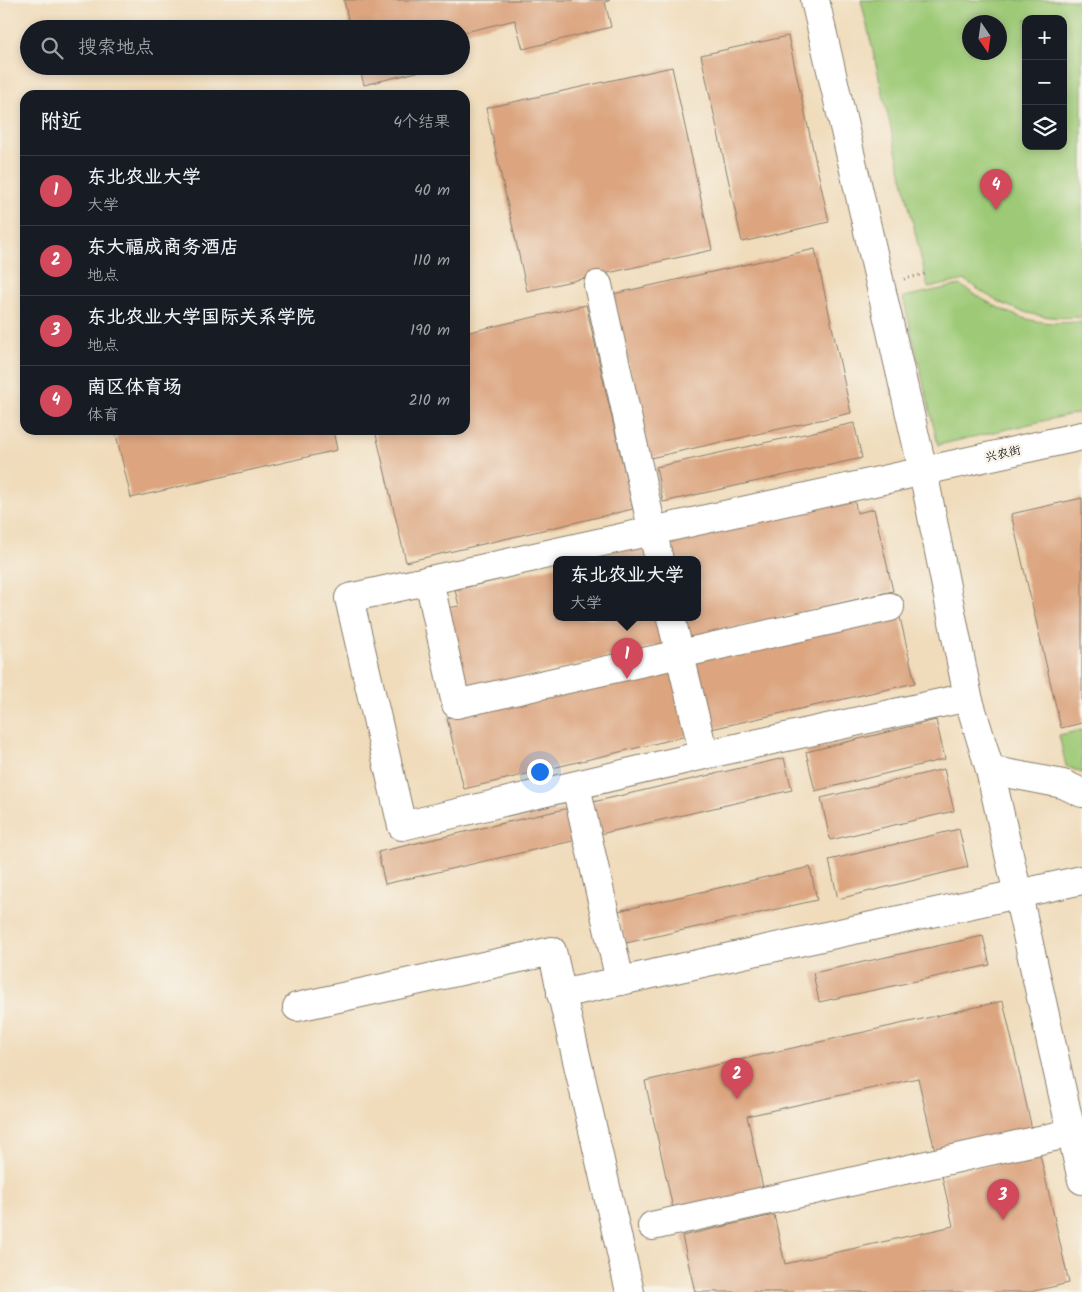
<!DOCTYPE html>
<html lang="zh">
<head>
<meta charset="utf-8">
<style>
	body { margin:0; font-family:Kalam,"LXGW WenKai TC",sans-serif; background:#20242c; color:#f1f3f6 }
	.controls { position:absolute; right:15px; top:15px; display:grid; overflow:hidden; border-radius:10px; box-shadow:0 2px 8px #0003 }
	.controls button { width:45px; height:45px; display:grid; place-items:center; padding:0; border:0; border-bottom:1px solid #363941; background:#171b24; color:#f1f3f6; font:25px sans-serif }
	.compass { position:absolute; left:962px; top:15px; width:45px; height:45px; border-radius:50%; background:#171b24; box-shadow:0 2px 8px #0003; rotate:167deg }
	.you { position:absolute; left:539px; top:771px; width:18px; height:18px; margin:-12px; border:4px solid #fff; border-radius:50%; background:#1a73e8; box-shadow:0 0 0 8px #1a73e833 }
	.badge { display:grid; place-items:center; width:32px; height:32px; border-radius:50%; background:#d1495b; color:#fff; font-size:16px; font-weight:700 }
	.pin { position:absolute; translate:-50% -41px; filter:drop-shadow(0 1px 2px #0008) }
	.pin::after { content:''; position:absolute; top:26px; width:18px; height:15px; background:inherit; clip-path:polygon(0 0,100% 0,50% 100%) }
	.popup { position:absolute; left:553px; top:556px; width:148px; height:65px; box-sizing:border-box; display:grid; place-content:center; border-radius:10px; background:#171b24; filter:drop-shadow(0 1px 4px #0005); font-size:16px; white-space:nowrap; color:#9ea1a6 }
	.popup b { font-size:19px; color:#f1f3f6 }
	.popup::after { content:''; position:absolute; left:50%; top:100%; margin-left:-10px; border:10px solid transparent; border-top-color:#171b24 }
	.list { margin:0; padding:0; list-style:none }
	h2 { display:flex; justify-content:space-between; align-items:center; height:65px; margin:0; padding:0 20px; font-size:21px }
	h2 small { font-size:16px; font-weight:400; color:#9ea1a6 }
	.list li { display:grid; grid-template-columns:32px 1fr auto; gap:15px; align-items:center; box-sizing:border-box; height:70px; padding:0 20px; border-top:1px solid #363941 }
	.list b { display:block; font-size:19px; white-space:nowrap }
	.list p { margin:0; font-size:16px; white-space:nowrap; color:#9ea1a6 }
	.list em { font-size:16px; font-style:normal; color:#9ea1a6 }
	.icon { flex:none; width:28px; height:28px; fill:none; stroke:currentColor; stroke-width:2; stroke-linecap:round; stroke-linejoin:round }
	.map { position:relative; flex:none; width:1082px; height:1292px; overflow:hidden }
	.search { position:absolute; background:#171b24; box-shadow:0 2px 8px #0003; left:20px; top:20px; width:450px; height:55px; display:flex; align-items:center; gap:12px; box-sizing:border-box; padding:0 18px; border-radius:28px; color:#9ea1a6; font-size:19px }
	.panel { position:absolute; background:#171b24; box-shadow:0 2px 8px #0003; left:20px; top:90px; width:450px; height:345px; border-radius:15px }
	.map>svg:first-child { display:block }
</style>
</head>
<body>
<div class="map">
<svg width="1082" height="1292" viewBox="0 0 1082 1292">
	<rect width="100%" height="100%" fill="#f7f3e8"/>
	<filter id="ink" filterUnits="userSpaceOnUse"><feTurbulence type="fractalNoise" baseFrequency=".02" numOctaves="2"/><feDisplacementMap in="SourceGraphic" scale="10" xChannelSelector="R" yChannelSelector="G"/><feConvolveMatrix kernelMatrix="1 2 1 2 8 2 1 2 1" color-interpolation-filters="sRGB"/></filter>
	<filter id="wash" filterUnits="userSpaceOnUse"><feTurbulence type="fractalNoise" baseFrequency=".0096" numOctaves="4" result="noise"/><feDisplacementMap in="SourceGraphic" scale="20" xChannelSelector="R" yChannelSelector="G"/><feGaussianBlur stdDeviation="1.12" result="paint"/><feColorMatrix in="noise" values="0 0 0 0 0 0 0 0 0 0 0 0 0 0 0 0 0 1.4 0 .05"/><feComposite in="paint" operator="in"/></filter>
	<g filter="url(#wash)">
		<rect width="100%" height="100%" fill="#f0dcbb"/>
		<!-- green -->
		<g fill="#9eca77" stroke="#5d734a" fill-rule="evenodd">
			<path d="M 861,0 L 1082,0 L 1082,317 C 1034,321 1003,308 965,280 L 928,288 ZM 1026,19 L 1063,19 L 1063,146 L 1026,146 ZM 970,22 L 1000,22 L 1000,52 L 970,52 Z"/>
			<path d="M 960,285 C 985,301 1013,319 1043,322 C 1055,324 1069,322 1082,322 L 1082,412 L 938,445 L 903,297 Z"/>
			<polygon points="1082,730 1082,773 1066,766 1059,735"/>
		</g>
		<g id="blocks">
			<!-- building -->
			<g fill="#dca580">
				<polygon points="344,0 610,0 605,2 611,27 523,49 515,20 461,33 461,29 350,29"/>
				<polygon points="788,36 829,222 742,242 701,55"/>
				<polygon points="359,66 437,66 437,67 364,85"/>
				<polygon points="672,67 712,250 527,291 486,108"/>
				<polygon points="815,249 851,413 650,458 613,294"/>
				<polygon points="586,305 633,509 406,562 375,430 465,430 465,333"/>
				<polygon points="854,423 862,458 663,502 656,467"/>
				<polygon points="115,430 333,430 337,450 131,498"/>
				<polygon points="854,497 857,513 874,509 893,591 687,639 682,618 697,618 697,560 669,560 664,541"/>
				<polygon points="1082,498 1082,723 1061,728 1011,514"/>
				<polygon points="645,545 648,560 583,560"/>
				<polygon points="557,566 557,618 662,618 668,643 461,691 442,609 459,606 455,590"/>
				<polygon points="899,613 915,683 707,730 691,659"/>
				<polygon points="674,664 691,735 464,789 447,718"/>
				<polygon points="936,720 945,759 815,791 806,752"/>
				<polygon points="784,758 792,790 600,834 593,802"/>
				<polygon points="944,769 954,811 830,840 821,798"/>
				<polygon points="569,808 577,840 385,884 378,852"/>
				<polygon points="959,829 968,867 838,899 829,860"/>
				<polygon points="810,867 817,900 626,943 618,911"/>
				<polygon points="983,936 990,965 819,1002 813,973"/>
				<polygon points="1003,1001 1032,1129 935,1151 918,1078 747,1116 764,1192 674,1213 645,1081"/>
				<polygon points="1040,1154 1069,1283 1030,1292 695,1292 682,1236 774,1215 785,1264 953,1226 942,1176"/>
			</g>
		</g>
	</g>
	<g filter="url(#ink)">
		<use href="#blocks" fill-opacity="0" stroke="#867c6c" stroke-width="1"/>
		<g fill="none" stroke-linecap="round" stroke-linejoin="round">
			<!-- minor casing -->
			<g stroke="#867c6c" stroke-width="30">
				<g id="minor">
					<polyline points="815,0 923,471 968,697 990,770 1082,1180"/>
					<polyline points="598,285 659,560"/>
					<polyline points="429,580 456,704 890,607"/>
					<polyline points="671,618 704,755"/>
					<polyline points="968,697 704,755 402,826 349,598 1082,436"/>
					<polyline points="990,770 1063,784 1082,793"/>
					<polyline points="576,786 620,981"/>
					<polyline points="561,994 1082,880"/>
					<polyline points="297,1007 552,951 630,1292"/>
					<polyline points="652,1226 1071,1133"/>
				</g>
			</g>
			<!-- path -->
			<polyline stroke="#867c6c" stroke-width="3" stroke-dasharray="1 4" stroke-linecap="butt" points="904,279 925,274"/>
			<!-- minor -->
			<use href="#minor" stroke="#fff" stroke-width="28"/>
		</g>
	</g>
	<g text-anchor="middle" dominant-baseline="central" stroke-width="5" stroke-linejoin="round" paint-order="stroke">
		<!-- street labels -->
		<g font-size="12" fill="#1c1c1c" stroke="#f7f3e8">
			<text transform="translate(1003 454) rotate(-13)">兴农街</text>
		</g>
	</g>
</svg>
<div class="controls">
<button>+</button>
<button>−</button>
<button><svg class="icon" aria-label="layers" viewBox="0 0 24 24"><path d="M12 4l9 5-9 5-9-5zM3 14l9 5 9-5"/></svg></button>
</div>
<svg class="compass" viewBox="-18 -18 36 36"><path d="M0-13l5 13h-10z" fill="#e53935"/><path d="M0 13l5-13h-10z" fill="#9ea1a6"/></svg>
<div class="you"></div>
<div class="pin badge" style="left:627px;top:679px">1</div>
<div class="popup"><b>东北农业大学</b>大学</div>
<div class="pin badge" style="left:737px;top:1099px">2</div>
<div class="pin badge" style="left:1003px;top:1220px">3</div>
<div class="pin badge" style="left:996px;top:210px">4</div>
<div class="search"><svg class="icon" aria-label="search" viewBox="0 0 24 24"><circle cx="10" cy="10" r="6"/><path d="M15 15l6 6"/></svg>搜索地点</div>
<section class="panel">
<h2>附近<small>4个结果</small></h2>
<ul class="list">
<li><span class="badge">1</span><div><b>东北农业大学</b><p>大学</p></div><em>40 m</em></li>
<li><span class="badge">2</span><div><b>东大福成商务酒店</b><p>地点</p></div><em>110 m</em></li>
<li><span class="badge">3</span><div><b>东北农业大学国际关系学院</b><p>地点</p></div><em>190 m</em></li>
<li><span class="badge">4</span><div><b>南区体育场</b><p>体育</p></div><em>210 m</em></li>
</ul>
</section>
</div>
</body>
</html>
